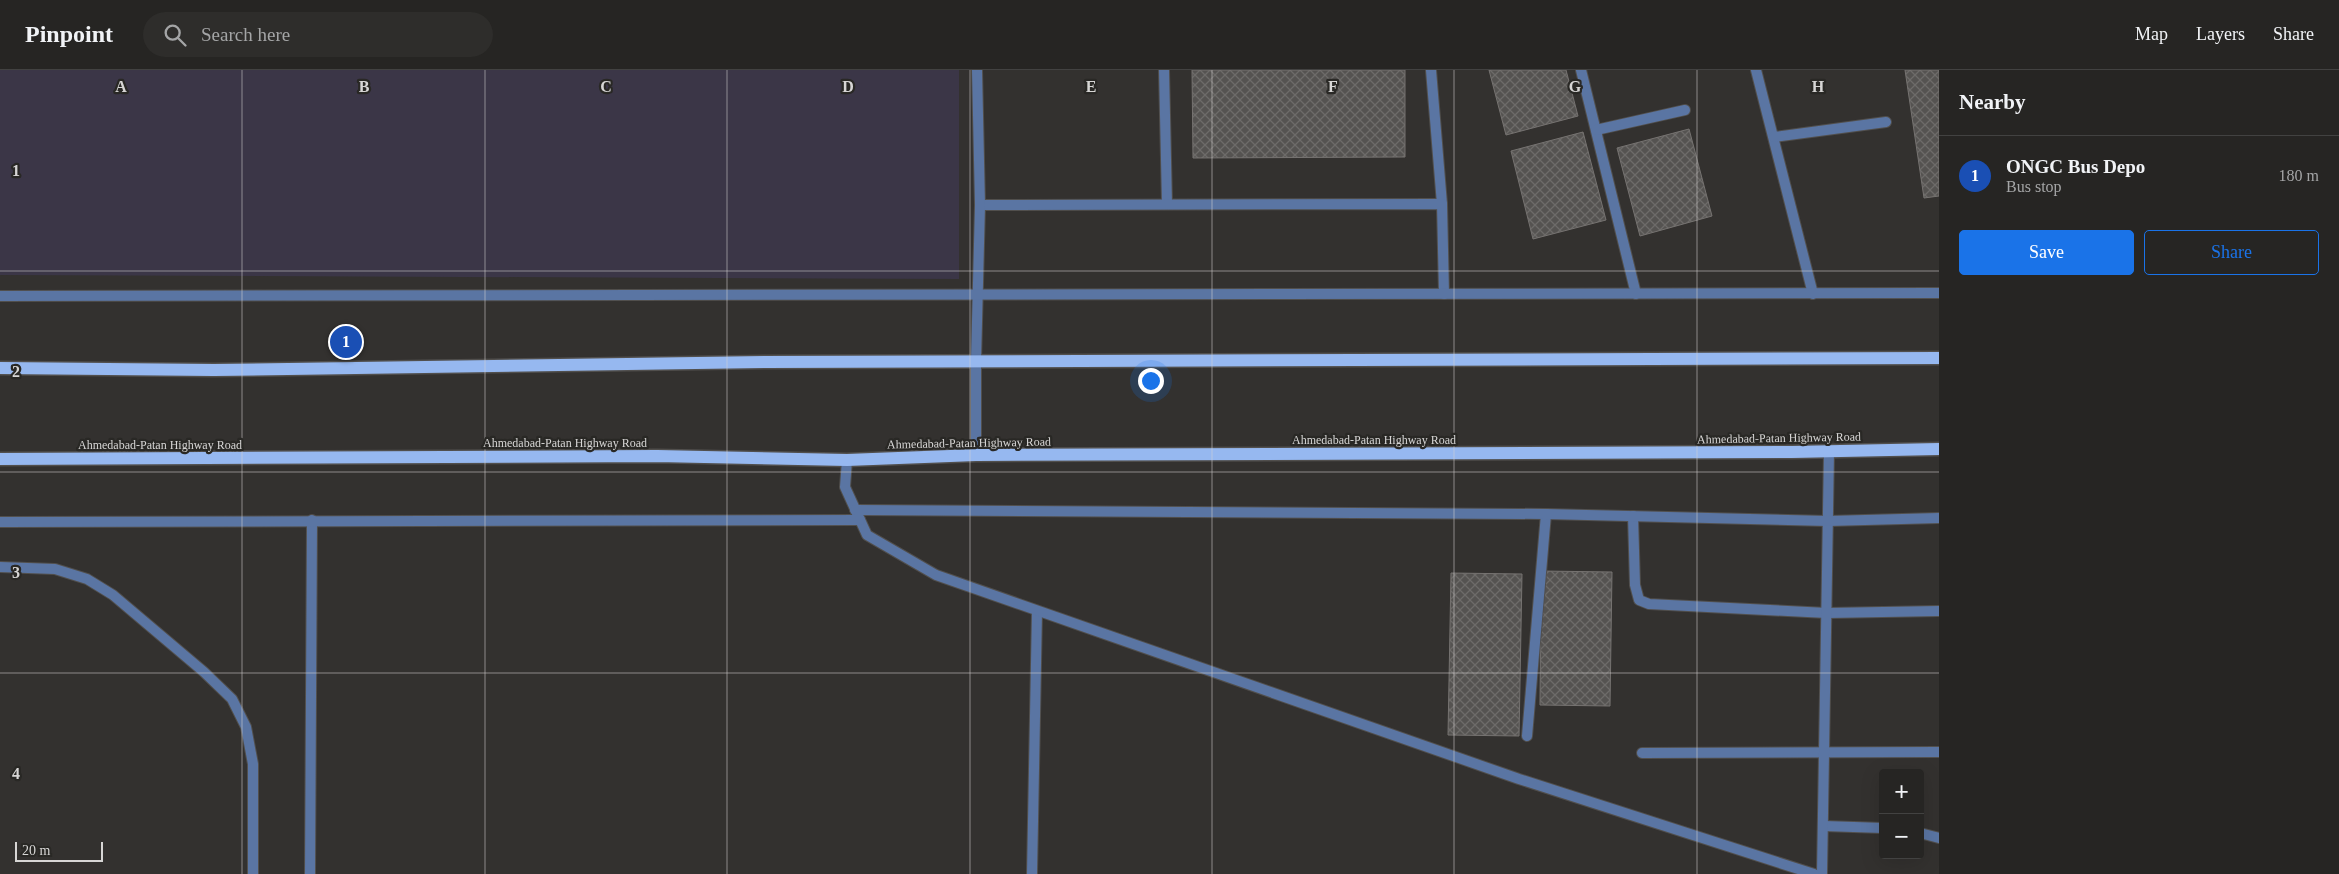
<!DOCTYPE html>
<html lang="en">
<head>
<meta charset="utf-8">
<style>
	body { margin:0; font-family:"Times New Roman",serif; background:#2e2d2b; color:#f1f3f6 }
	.controls { position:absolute; right:15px; bottom:15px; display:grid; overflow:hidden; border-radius:5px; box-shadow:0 5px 20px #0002 }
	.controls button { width:45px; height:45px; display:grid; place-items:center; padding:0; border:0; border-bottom:1px solid #424241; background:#262523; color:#f1f3f6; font:25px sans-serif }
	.scale { position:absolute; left:15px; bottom:12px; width:88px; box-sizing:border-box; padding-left:5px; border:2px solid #d7d6d5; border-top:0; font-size:14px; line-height:18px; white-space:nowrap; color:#d7d6d5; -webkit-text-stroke:4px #292825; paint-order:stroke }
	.you { position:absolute; left:1150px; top:310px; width:18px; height:18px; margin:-12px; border:4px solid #fff; border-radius:50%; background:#1a73e8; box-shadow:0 0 0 8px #1a73e833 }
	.badge { display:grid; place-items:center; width:32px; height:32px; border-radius:50%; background:#1a73e8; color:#fff; font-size:16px; font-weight:700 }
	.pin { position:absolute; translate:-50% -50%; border:2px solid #fff; box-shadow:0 1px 5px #0006 }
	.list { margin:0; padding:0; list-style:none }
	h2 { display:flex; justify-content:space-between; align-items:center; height:65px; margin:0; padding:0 20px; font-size:21px }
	h2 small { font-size:16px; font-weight:400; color:#a4a5a6 }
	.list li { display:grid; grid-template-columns:32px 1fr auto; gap:15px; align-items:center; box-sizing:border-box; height:80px; padding:0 20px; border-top:1px solid #424241 }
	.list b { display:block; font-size:19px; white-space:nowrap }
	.list p { margin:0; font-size:16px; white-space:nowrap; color:#a4a5a6 }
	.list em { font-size:16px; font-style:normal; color:#a4a5a6 }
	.actions { display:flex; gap:10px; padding:15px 20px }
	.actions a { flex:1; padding:11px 0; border:1px solid #1a73e8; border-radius:5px; text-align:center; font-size:18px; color:#1a73e8 }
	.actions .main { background:#1a73e8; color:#fff }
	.icon { flex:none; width:28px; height:28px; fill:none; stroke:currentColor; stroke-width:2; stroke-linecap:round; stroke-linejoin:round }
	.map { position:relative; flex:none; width:1939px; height:804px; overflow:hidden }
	header { display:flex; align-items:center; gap:30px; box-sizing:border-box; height:70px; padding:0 25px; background:#262523; border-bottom:1px solid #424241 }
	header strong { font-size:24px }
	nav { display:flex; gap:28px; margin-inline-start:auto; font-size:18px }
	.search { width:350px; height:45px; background:#2e2d2b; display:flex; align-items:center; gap:12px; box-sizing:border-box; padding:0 18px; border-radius:28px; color:#a4a5a6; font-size:19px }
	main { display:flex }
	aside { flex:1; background:#262523 }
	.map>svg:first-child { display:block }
</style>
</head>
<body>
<header>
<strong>Pinpoint</strong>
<div class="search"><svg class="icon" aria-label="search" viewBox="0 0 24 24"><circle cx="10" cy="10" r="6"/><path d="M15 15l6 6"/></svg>Search here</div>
<nav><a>Map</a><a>Layers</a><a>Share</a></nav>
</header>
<main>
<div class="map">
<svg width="1939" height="804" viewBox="0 0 1939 804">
	<defs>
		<pattern id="building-cross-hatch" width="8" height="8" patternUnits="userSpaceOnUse" patternTransform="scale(1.25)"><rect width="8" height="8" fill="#555351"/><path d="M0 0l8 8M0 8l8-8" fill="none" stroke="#6d6b69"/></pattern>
	</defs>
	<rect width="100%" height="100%" fill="#33312f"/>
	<!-- commercial -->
	<polygon fill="#3b3647" points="0,0 959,0 959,209 0,205"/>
	<!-- building -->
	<g fill="url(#building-cross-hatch)" stroke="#767371">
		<polygon points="1192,0 1405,0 1405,87 1193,88"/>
		<polygon points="1489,0 1566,0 1578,46 1506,65"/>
		<polygon points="1905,0 1939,0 1939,126 1924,128"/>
		<polygon points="1689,59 1712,146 1640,166 1617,78"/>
		<polygon points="1583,62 1606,150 1533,169 1511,81"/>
		<polygon points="1541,501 1612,502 1610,636 1540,635"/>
		<polygon points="1451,503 1522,504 1519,666 1448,665"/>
	</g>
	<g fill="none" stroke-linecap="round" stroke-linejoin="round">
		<!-- service casing -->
		<g stroke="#514f4d" stroke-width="12">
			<g id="service">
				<polyline points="1164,0 1167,134"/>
				<polyline points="1431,0 1442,134"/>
				<polyline points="980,135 1442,134 1444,224"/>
				<polyline points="0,497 55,499 87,509 113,525 204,602 232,629 246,657 253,694 253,804"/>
				<polyline points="1527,666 1546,444"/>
				<polyline points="310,804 312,450"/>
				<polyline points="1032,804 1037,541"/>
			</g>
		</g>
		<!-- minor casing -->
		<g stroke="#514f4d" stroke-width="12">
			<g id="minor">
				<polyline points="1581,0 1636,224"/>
				<polyline points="1756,0 1813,224"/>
				<polyline points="1596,60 1685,40"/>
				<polyline points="1774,67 1886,52"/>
				<polyline points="976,385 976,291 980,135 977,0"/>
				<polyline points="1633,446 1635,515 1639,530 1649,534 1827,543 1939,541"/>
				<polyline points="1642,683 1939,682"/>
				<polyline points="1824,756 1883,758"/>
				<polyline points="1920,763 1939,768"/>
				<polyline points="1822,804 1829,381"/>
			</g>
		</g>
		<!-- tertiary casing -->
		<g stroke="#514f4d" stroke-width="12">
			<g id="tertiary">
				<polyline points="0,226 1939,223"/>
				<polyline points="847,390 845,417 867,465 936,505 1519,709 1814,804"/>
				<polyline points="855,440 1546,444 1828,451 1939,448"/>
				<polyline points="0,452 860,450"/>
			</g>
		</g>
		<!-- primary casing -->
		<g stroke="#514f4d" stroke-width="15">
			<g id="primary">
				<polyline points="0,298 214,300 764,292 1939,288"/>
				<polyline points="0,389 657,386 847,390 976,385 1792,382 1939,379"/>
			</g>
		</g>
		<!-- service -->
		<use href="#service" stroke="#5a75a3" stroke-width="10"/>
		<!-- minor -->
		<use href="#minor" stroke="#5a75a3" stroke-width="10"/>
		<!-- tertiary -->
		<use href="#tertiary" stroke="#5a75a3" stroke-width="10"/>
		<!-- primary -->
		<use href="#primary" stroke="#96b8f0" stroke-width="12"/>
	</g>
	<!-- grid -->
	<path fill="none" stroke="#d7d6d5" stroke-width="1" stroke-opacity="0.55" d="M 242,0 L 242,804M 485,0 L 485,804M 727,0 L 727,804M 970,0 L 970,804M 1212,0 L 1212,804M 1454,0 L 1454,804M 1697,0 L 1697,804M 0,201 L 1939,201M 0,402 L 1939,402M 0,603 L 1939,603"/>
	<g text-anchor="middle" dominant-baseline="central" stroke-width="4.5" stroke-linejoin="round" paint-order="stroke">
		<!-- street labels -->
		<g font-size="12" fill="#d7d6d5" stroke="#292825">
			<text transform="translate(1779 368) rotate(-1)">Ahmedabad-Patan Highway Road</text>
			<text x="1374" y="370">Ahmedabad-Patan Highway Road</text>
			<text x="565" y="373">Ahmedabad-Patan Highway Road</text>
			<text transform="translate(969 373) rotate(-1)">Ahmedabad-Patan Highway Road</text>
			<text x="160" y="375">Ahmedabad-Patan Highway Road</text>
		</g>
	</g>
	<g font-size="16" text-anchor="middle" font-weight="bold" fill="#d7d6d5" stroke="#292825" stroke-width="4.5" stroke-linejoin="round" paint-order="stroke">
		<text x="121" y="22">A</text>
		<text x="364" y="22">B</text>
		<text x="606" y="22">C</text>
		<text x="848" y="22">D</text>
		<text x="1091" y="22">E</text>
		<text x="1333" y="22">F</text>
		<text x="1575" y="22">G</text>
		<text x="1818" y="22">H</text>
		<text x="16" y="106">1</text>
		<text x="16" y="307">2</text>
		<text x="16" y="508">3</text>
		<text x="16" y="709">4</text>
	</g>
</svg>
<div class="controls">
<button>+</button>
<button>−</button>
</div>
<div class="scale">20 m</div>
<div class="you"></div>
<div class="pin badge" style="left:346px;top:272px;background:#1a4fb4">1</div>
</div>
<aside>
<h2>Nearby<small></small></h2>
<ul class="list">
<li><span class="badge" style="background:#1a4fb4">1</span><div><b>ONGC Bus Depo</b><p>Bus stop</p></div><em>180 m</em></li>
</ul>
<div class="actions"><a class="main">Save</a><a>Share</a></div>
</aside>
</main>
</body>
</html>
